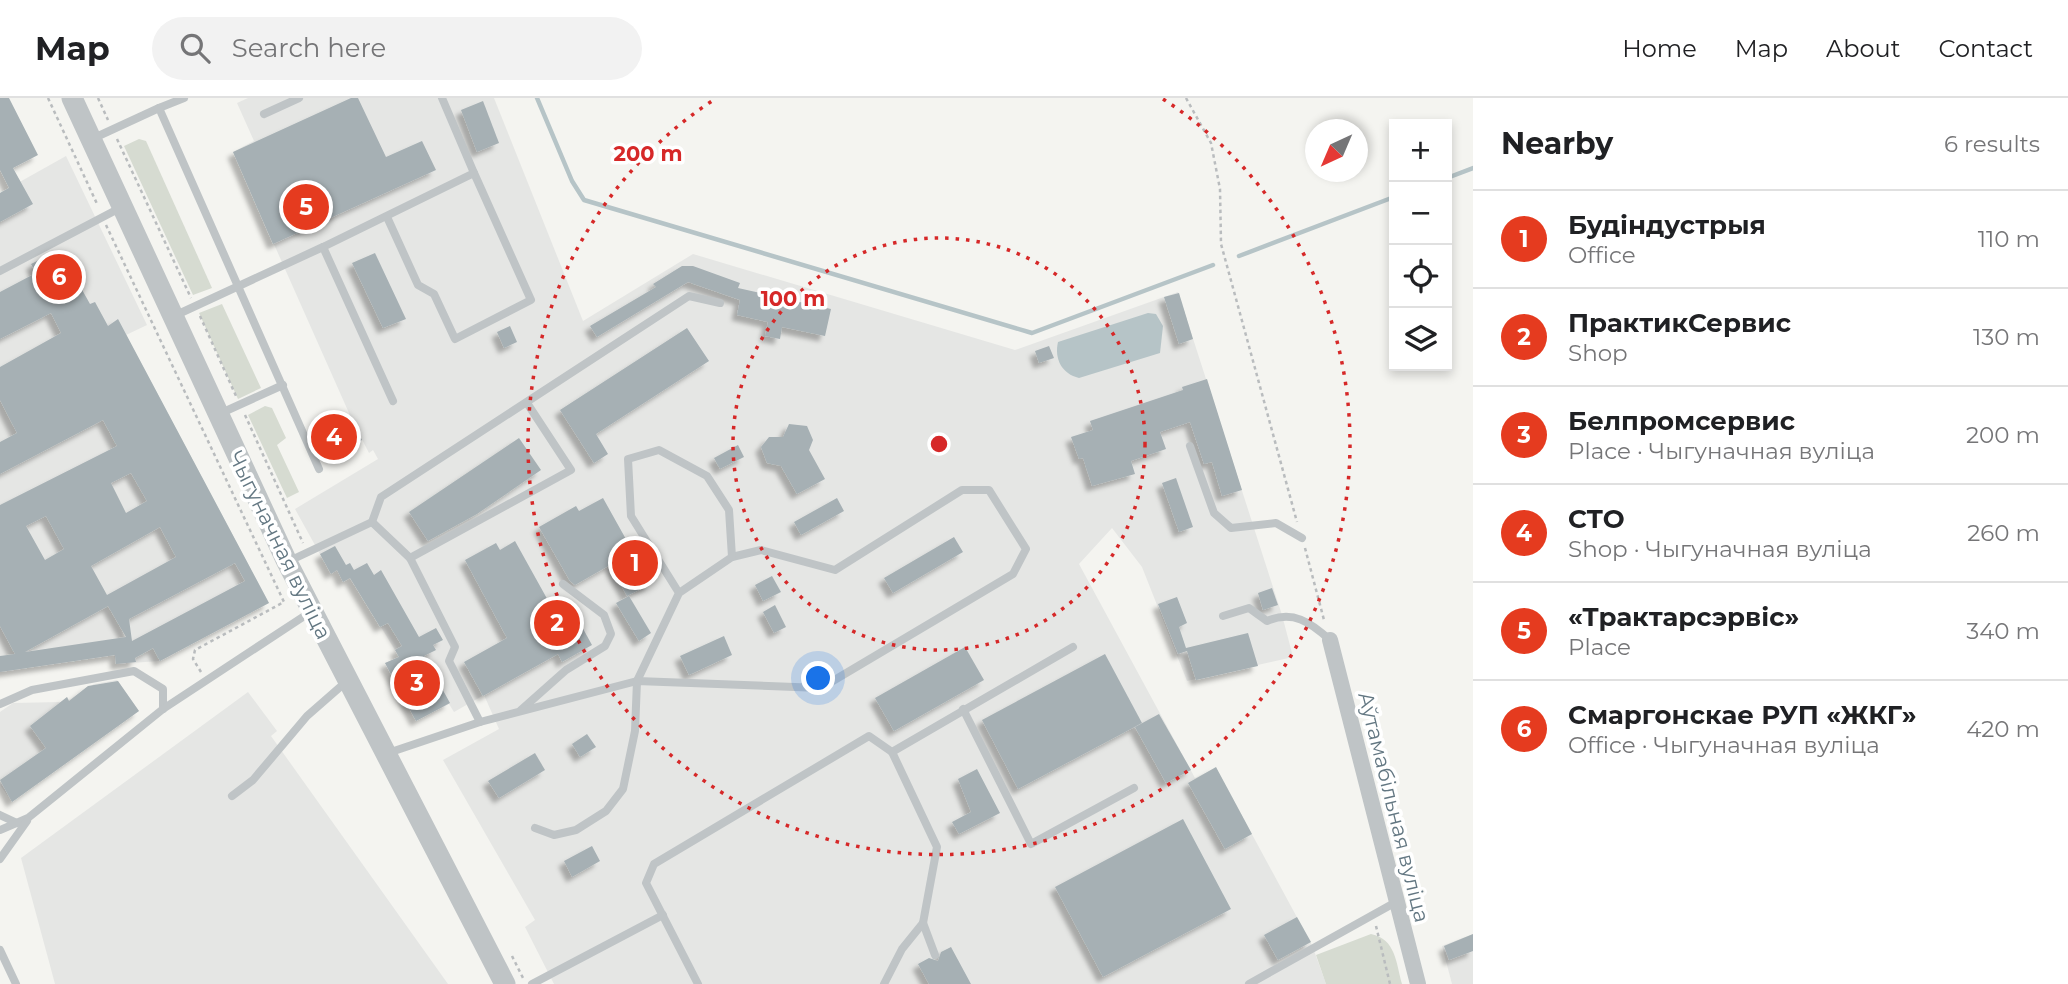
<!DOCTYPE html>
<html lang="en">
<head>
<meta charset="utf-8">
<style>
	body { margin:0; font-family:Montserrat,sans-serif; background:#f2f2f2; color:#202124 }
	.controls { position:absolute; right:21px; top:21px; display:grid; overflow:hidden; border-radius:0px; box-shadow:0 4px 10px #0003 }
	.controls button { width:63px; height:63px; display:grid; place-items:center; padding:0; border:0; border-bottom:2px solid #e0e0e0; background:#fff; color:#202124; font:35px sans-serif }
	.compass { position:absolute; left:1305px; top:21px; width:63px; height:63px; border-radius:50%; background:#fff; box-shadow:0 4px 10px #0003; rotate:224deg }
	.you { position:absolute; left:819px; top:581px; width:24px; height:24px; margin:-18px; border:5px solid #fff; border-radius:50%; background:#1a73e8; box-shadow:0 0 0 10px #1a73e833 }
	.badge { display:grid; place-items:center; width:46px; height:46px; border-radius:50%; background:#e53b1f; color:#fff; font-size:23px; font-weight:700 }
	.pin { position:absolute; translate:-50% -50%; border:4px solid #fff; box-shadow:0 2px 7px #0006 }
	.list { margin:0; padding:0; list-style:none }
	h2 { display:flex; justify-content:space-between; align-items:center; height:91px; margin:0; padding:0 28px; font-size:30px }
	h2 small { font-size:23px; font-weight:400; color:#757577 }
	.list li { display:grid; grid-template-columns:46px 1fr auto; gap:21px; align-items:center; box-sizing:border-box; height:98px; padding:0 28px; border-top:2px solid #e0e0e0 }
	.list b { display:block; font-size:26px; white-space:nowrap }
	.list p { margin:0; font-size:23px; white-space:nowrap; color:#757577 }
	.list em { font-size:23px; font-style:normal; color:#757577 }
	.icon { flex:none; width:38px; height:38px; fill:none; stroke:currentColor; stroke-width:2; stroke-linecap:round; stroke-linejoin:round }
	.map { position:relative; flex:none; width:1473px; height:886px; overflow:hidden }
	header { display:flex; align-items:center; gap:42px; box-sizing:border-box; height:98px; padding:0 35px; background:#fff; border-bottom:2px solid #e0e0e0 }
	header strong { font-size:33px }
	nav { display:flex; gap:38px; margin-inline-start:auto; font-size:24px }
	.search { width:490px; height:63px; background:#f2f2f2; display:flex; align-items:center; gap:18px; box-sizing:border-box; padding:0 24px; border-radius:38px; color:#757577; font-size:26px }
	main { display:flex }
	aside { flex:1; background:#fff }
	.map>svg:first-child { display:block }
</style>
</head>
<body>
<header>
<strong>Map</strong>
<div class="search"><svg class="icon" aria-label="search" viewBox="0 0 24 24"><circle cx="10" cy="10" r="6"/><path d="M15 15l6 6"/></svg>Search here</div>
<nav><a>Home</a><a>Map</a><a>About</a><a>Contact</a></nav>
</header>
<main>
<div class="map">
<svg width="1473" height="886" viewBox="0 0 1473 886">
	<defs>
		<filter id="shadow"><feDropShadow dx="-5.5" dy="5.5" stdDeviation="2" flood-color="#0004"/></filter>
	</defs>
	<rect width="100%" height="100%" fill="#f4f4f0"/>
	<!-- built -->
	<g fill="#e5e6e4">
		<polygon points="248,0 494,0 583,223 693,156 1015,252 1178,194 1282,517 1293,559 1187,583 1142,469 1112,430 1079,466 1195,680 1216,670 1312,847 1326,886 554,886 525,829 535,822 443,662 499,631 484,597 454,614 449,606 416,623 385,565 399,559 395,552 351,480 343,484 337,473 331,476 295,411 378,361 373,352 369,355 353,324 233,54 254,43 237,5"/>
		<polygon points="66,58 147,227 126,237 269,505 160,563 116,566 114,557 0,574 0,95"/>
		<polygon points="117,582 139,613 12,704 0,687 0,614 13,605 61,604 67,599 69,602 94,586"/>
		<polygon points="248,594 277,633 271,638 448,886 55,886 21,760"/>
		<polygon points="1473,836 1473,886 1452,886 1442,848"/>
	</g>
	<!-- green -->
	<g fill="#d6dbd1">
		<polygon points="139,41 146,43 212,190 193,197 124,48"/>
		<polygon points="222,206 261,290 238,301 199,215"/>
		<polygon points="265,308 272,310 286,340 277,347 299,394 287,400 248,317"/>
		<path d="M 1371,836 C 1396,841 1396,865 1402,886 L 1326,886 L 1316,857 Z"/>
	</g>
	<!-- water -->
	<path fill="#b6c4c7" d="M 1148,215 L 1156,216 L 1163,228 L 1160,255 L 1079,280 C 1062,276 1054,261 1058,244 Z"/>
	<g fill="none" stroke-linecap="round" stroke-linejoin="round">
		<!-- stream -->
		<g stroke="#b6c4c7" stroke-width="4.5">
			<polyline points="537,0 572,83 584,102 1032,235 1213,167"/>
			<polyline points="1447,80 1473,70"/>
			<polyline points="1239,158 1394,99"/>
		</g>
	</g>
	<!-- building -->
	<g fill="#a6b0b4" fill-rule="evenodd" filter="url(#shadow)">
		<polygon points="0,0 9,0 38,57 13,70 33,106 0,124 0,95 9,90 0,72"/>
		<polygon points="351,0 358,0 386,59 422,43 436,72 273,146 233,54"/>
		<polygon points="483,3 499,45 477,54 461,12"/>
		<polygon points="375,155 406,221 383,230 352,165"/>
		<path d="M 62,156 L 90,206 L 95,204 L 108,228 L 118,221 L 269,505 L 160,563 L 153,550 L 135,560 L 136,564 L 116,566 L 115,557 L 0,574 L 0,558 L 15,556 L 0,528 L 0,407 L 117,348 L 103,322 L 0,376 L 0,344 L 17,335 L 0,302 L 0,269 L 61,235 L 51,215 L 0,241 L 0,194 L 36,175 L 31,166 L 45,159 L 47,164 ZM 131,375 L 147,403 L 126,415 L 111,385 ZM 46,418 L 64,451 L 45,462 L 26,428 ZM 160,429 L 176,459 L 107,497 L 91,468 ZM 235,465 L 245,483 L 132,543 L 129,521 ZM 108,508 L 126,539 L 25,554 Z"/>
		<polygon points="682,168 693,168 740,185 738,190 831,211 825,238 782,229 780,241 765,238 768,224 737,217 740,202 688,184 597,239 590,228 656,189 653,186"/>
		<polygon points="1179,195 1193,241 1179,246 1164,199"/>
		<polygon points="510,228 517,244 504,250 497,234"/>
		<polygon points="687,230 709,263 596,336 608,356 594,365 560,312"/>
		<polygon points="1049,248 1054,260 1039,265 1035,253"/>
		<polygon points="1207,281 1242,392 1222,398 1212,364 1204,366 1190,324 1160,334 1166,351 1131,363 1135,376 1092,388 1083,360 1079,361 1071,339 1093,332 1090,323 1183,292 1182,289"/>
		<polygon points="337,321 341,330 353,324 362,342 331,357 318,330"/>
		<polygon points="789,326 807,328 813,342 809,352 825,381 797,396 781,368 767,365 761,349 769,339 783,339"/>
		<polygon points="519,340 541,372 477,416 428,443 409,414"/>
		<polygon points="738,347 744,359 720,371 714,360"/>
		<polygon points="1176,380 1193,429 1179,434 1162,385"/>
		<polygon points="603,400 651,486 627,498 610,467 575,487 570,483 539,429 576,408 579,413"/>
		<polygon points="837,400 844,413 801,437 794,424"/>
		<polygon points="954,439 963,454 893,495 884,480"/>
		<polygon points="515,443 555,515 570,507 592,547 562,564 558,556 483,598 464,564 507,540 465,462 496,445 500,452"/>
		<polygon points="335,448 346,467 350,465 354,472 367,465 374,477 381,472 419,539 436,530 443,542 433,547 436,552 424,558 450,605 416,623 385,565 399,559 395,552 402,548 388,525 380,529 350,480 343,484 337,472 331,476 320,456"/>
		<polygon points="772,478 781,494 763,503 755,487"/>
		<polygon points="1272,490 1278,507 1263,512 1258,495"/>
		<polygon points="629,498 651,535 639,543 616,505"/>
		<polygon points="1177,499 1187,525 1179,529 1186,550 1248,535 1258,568 1196,582 1187,553 1178,556 1158,506"/>
		<polygon points="775,507 786,529 774,535 763,514"/>
		<polygon points="724,538 732,557 689,577 680,558"/>
		<polygon points="965,549 984,582 894,633 875,600"/>
		<polygon points="1105,556 1142,625 1018,691 982,622"/>
		<polygon points="118,583 139,613 12,704 0,682 46,650 30,628 67,599 69,603 88,588"/>
		<polygon points="1159,616 1191,672 1166,685 1135,629"/>
		<polygon points="587,636 596,649 580,659 572,646"/>
		<polygon points="535,655 545,672 499,700 488,683"/>
		<polygon points="1216,669 1252,736 1225,751 1188,685"/>
		<polygon points="977,671 1000,715 959,736 952,724 971,714 958,681"/>
		<polygon points="1183,721 1231,811 1103,879 1055,789"/>
		<polygon points="592,748 600,763 572,779 564,763"/>
		<polygon points="1297,819 1311,844 1278,862 1264,837"/>
		<polygon points="1473,836 1473,853 1449,862 1444,848"/>
		<polygon points="951,849 971,886 929,886 918,866 929,860 938,863 941,854"/>
	</g>
	<g fill="none" stroke-linecap="round" stroke-linejoin="round">
		<!-- path -->
		<g stroke="#b9bcbe" stroke-width="2.5" stroke-dasharray="3.5 3.5" stroke-linecap="butt">
			<polyline points="48,0 98,108"/>
			<polyline points="98,0 108,22"/>
			<polyline points="1186,0 1211,45 1220,91 1221,146 1297,424"/>
			<polyline points="117,41 191,200"/>
			<polyline points="106,127 284,504"/>
			<polyline points="200,218 236,298"/>
			<polyline points="245,317 303,445"/>
			<polyline points="1305,450 1324,522"/>
			<polyline points="201,574 193,561 195,552 284,504"/>
			<polyline points="1376,828 1390,886"/>
			<polyline points="512,858 523,880"/>
		</g>
		<!-- service -->
		<g stroke="#bfc4c6" stroke-width="8">
			<polyline points="442,0 474,75"/>
			<polyline points="159,10 184,0"/>
			<polyline points="264,16 299,0"/>
			<polyline points="94,40 159,10 319,371"/>
			<polyline points="323,149 474,75 531,202 455,241 434,196 418,187 387,119"/>
			<polyline points="0,173 120,110"/>
			<polyline points="174,218 323,149 393,303"/>
			<polyline points="219,316 283,287"/>
			<polyline points="1190,348 1214,415 1231,430 1276,425 1302,440"/>
			<polyline points="372,424 410,460 571,372 527,305"/>
			<polyline points="287,464 372,424 381,399 689,198 720,205"/>
			<path d="M 1223,518 L 1249,510 L 1267,523 C 1293,512 1310,524 1330,542"/>
			<polyline points="0,606 32,592 134,573 163,591 163,611"/>
			<polyline points="963,611 1031,746 1134,690"/>
			<polyline points="521,612 566,572 605,548 611,536 604,517 563,486"/>
			<polyline points="480,624 637,583 821,590 1013,476 1026,451 989,392 962,392 835,472 761,452 732,459"/>
			<polyline points="388,655 480,624 449,563 455,549 410,460"/>
			<polyline points="232,698 253,682 307,618 347,583"/>
			<polyline points="0,717 17,725"/>
			<polyline points="535,730 554,737 576,732 606,713 623,691 635,633 637,583 679,495 631,418 628,361 659,352 707,378 729,412 732,459 679,495"/>
			<polyline points="0,732 28,720 163,611 312,513"/>
			<polyline points="0,761 27,723"/>
			<polyline points="0,852 16,886"/>
			<polyline points="935,857 923,825 937,749 892,654 1073,549"/>
			<polyline points="532,886 663,817"/>
			<polyline points="698,886 646,785 654,766 869,638 892,654"/>
			<polyline points="884,886 902,851 923,825"/>
			<polyline points="1249,886 1396,804"/>
		</g>
		<!-- minor -->
		<polyline stroke="#bfc4c6" stroke-width="16" points="1330,542 1418,886"/>
		<!-- tertiary -->
		<polyline stroke="#bfc4c6" stroke-width="21" points="72,0 287,464 505,886"/>
	</g>
	<!-- distance rings -->
	<g fill="none" stroke="#d62828" stroke-width="3.5" stroke-dasharray="3.5 7">
		<circle cx="939" cy="346" r="206"/>
		<path d="M1163 1A411 411 0 1 1 715 1"/>
	</g>
	<g text-anchor="middle" dominant-baseline="central" stroke-width="7" stroke-linejoin="round" paint-order="stroke">
		<!-- street labels -->
		<g font-size="21" fill="#637782" stroke="#fff">
			<text transform="translate(280 447) rotate(64)">Чыгуначная вуліца</text>
			<text transform="translate(1394 709) rotate(76)">Аўтамабільная вуліца</text>
		</g>
	</g>
	<circle cx="939" cy="346" r="10" fill="#d62828" stroke="#fff" stroke-width="3.5"/>
	<g font-size="21" text-anchor="middle" font-weight="bold" fill="#d62828" stroke="#fff" stroke-width="7" stroke-linejoin="round" paint-order="stroke">
		<text x="648" y="63">200 m</text>
		<text x="793" y="208">100 m</text>
	</g>
</svg>
<div class="controls">
<button>+</button>
<button>−</button>
<button><svg class="icon" aria-label="locate" viewBox="0 0 24 24"><circle cx="12" cy="12" r="6"/><path d="M12 2v4M12 18v4M2 12h4M18 12h4"/></svg></button>
<button><svg class="icon" aria-label="layers" viewBox="0 0 24 24"><path d="M12 4l9 5-9 5-9-5zM3 14l9 5 9-5"/></svg></button>
</div>
<svg class="compass" viewBox="-18 -18 36 36"><path d="M0-13l5 13h-10z" fill="#e53935"/><path d="M0 13l5-13h-10z" fill="#757577"/></svg>
<div class="you"></div>
<div class="pin badge" style="left:635px;top:465px">1</div>
<div class="pin badge" style="left:557px;top:525px">2</div>
<div class="pin badge" style="left:417px;top:585px">3</div>
<div class="pin badge" style="left:334px;top:339px">4</div>
<div class="pin badge" style="left:306px;top:109px">5</div>
<div class="pin badge" style="left:59px;top:179px">6</div>
</div>
<aside>
<h2>Nearby<small>6 results</small></h2>
<ul class="list">
<li><span class="badge">1</span><div><b>Будіндустрыя</b><p>Office</p></div><em>110 m</em></li>
<li><span class="badge">2</span><div><b>ПрактикСервис</b><p>Shop</p></div><em>130 m</em></li>
<li><span class="badge">3</span><div><b>Белпромсервис</b><p>Place · Чыгуначная вуліца</p></div><em>200 m</em></li>
<li><span class="badge">4</span><div><b>СТО</b><p>Shop · Чыгуначная вуліца</p></div><em>260 m</em></li>
<li><span class="badge">5</span><div><b>«Трактарсэрвіс»</b><p>Place</p></div><em>340 m</em></li>
<li><span class="badge">6</span><div><b>Смаргонскае РУП «ЖКГ»</b><p>Office · Чыгуначная вуліца</p></div><em>420 m</em></li>
</ul>
</aside>
</main>
</body>
</html>
